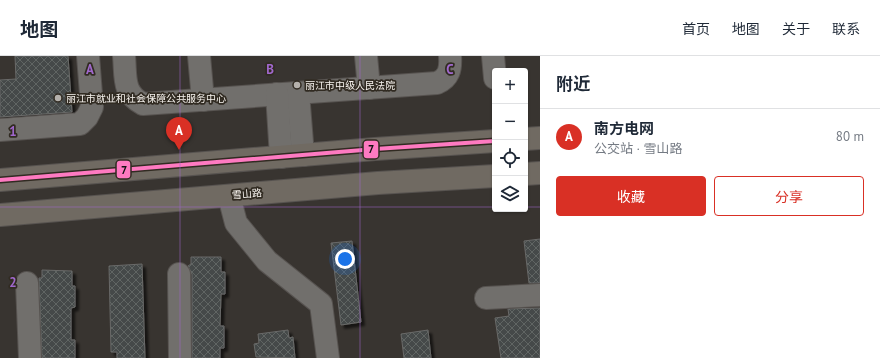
<!DOCTYPE html>
<html lang="zh">
<head>
<meta charset="utf-8">
<style>
	body { margin:0; font-family:"PT Sans","Noto Sans SC",sans-serif; background:#f6f6f7; color:#1f2937 }
	.controls { position:absolute; right:12px; top:12px; display:grid; overflow:hidden; border-radius:4px; box-shadow:0 1px 3px #0004 }
	.controls button { width:36px; height:36px; display:grid; place-items:center; padding:0; border:0; border-bottom:1px solid #e0e1e3; background:#fff; color:#1f2937; font:20px sans-serif }
	.you { position:absolute; left:345px; top:203px; width:14px; height:14px; margin:-10px; border:3px solid #fff; border-radius:50%; background:#1a73e8; box-shadow:0 0 0 6px #1a73e833 }
	.badge { display:grid; place-items:center; width:26px; height:26px; border-radius:50%; background:#d93025; color:#fff; font-size:13px; font-weight:700 }
	.pin { position:absolute; translate:-50% -33px; filter:drop-shadow(0 1px 2px #0008) }
	.pin::after { content:''; position:absolute; top:21px; width:14px; height:12px; background:inherit; clip-path:polygon(0 0,100% 0,50% 100%) }
	.list { margin:0; padding:0; list-style:none }
	h2 { display:flex; justify-content:space-between; align-items:center; height:52px; margin:0; padding:0 16px; font-size:17px }
	h2 small { font-size:13px; font-weight:400; color:#747a83 }
	.list li { display:grid; grid-template-columns:26px 1fr auto; gap:12px; align-items:center; box-sizing:border-box; height:56px; padding:0 16px; border-top:1px solid #e0e1e3 }
	.list b { display:block; font-size:15px; white-space:nowrap }
	.list p { margin:0; font-size:13px; white-space:nowrap; color:#747a83 }
	.list em { font-size:13px; font-style:normal; color:#747a83 }
	.actions { display:flex; gap:8px; padding:12px 16px }
	.actions a { flex:1; padding:9px 0; border:1px solid #d93025; border-radius:4px; text-align:center; font-size:14px; color:#d93025 }
	.actions .main { background:#d93025; color:#fff }
	.icon { flex:none; width:22px; height:22px; fill:none; stroke:currentColor; stroke-width:2; stroke-linecap:round; stroke-linejoin:round }
	.map { position:relative; flex:none; width:540px; height:302px; overflow:hidden }
	header { display:flex; align-items:center; gap:24px; box-sizing:border-box; height:56px; padding:0 20px; background:#fff; border-bottom:1px solid #e0e1e3 }
	header strong { font-size:19px }
	nav { display:flex; gap:22px; margin-inline-start:auto; font-size:14px }
	main { display:flex }
	aside { flex:1; background:#fff }
	.map>svg:first-child { display:block }
</style>
</head>
<body>
<header>
<strong>地图</strong>
<nav><a>首页</a><a>地图</a><a>关于</a><a>联系</a></nav>
</header>
<main>
<div class="map">
<svg width="540" height="302" viewBox="0 0 540 302">
	<defs>
		<pattern id="building-cross-hatch" width="8" height="8" patternUnits="userSpaceOnUse"><rect width="8" height="8" fill="#444a49"/><path d="M0 0l8 8M0 8l8-8" fill="none" stroke="#606564"/></pattern>
		<filter id="shadow"><feDropShadow dx="3.5" dy="3.5" stdDeviation="1" flood-color="#0009"/></filter>
	</defs>
	<rect width="100%" height="100%" fill="#383430"/>
	<!-- building -->
	<g fill="url(#building-cross-hatch)" stroke="#696968" filter="url(#shadow)">
		<polygon points="15,0 68,0 72,56 0,61 0,24 16,23"/>
		<polygon points="540,183 540,227 529,227 524,185"/>
		<polygon points="352,185 361,266 341,269 331,187"/>
		<polygon points="191,201 221,201 221,216 225,216 225,238 221,238 220,270 224,270 224,292 220,292 220,302 192,302 192,218 188,210 191,208"/>
		<polygon points="142,208 145,302 117,302 117,296 111,296 109,210"/>
		<polygon points="42,214 72,215 72,230 75,230 75,251 71,252 71,284 75,284 75,302 42,302 39,224 39,222 42,222"/>
		<polygon points="540,252 540,302 501,302 495,262 509,260 508,253"/>
		<polygon points="288,274 289,282 293,281 295,302 256,301 254,288 259,287 258,278"/>
		<polygon points="428,274 431,302 404,302 401,278"/>
	</g>
	<g fill="none" stroke-linecap="round" stroke-linejoin="round">
		<!-- minor casing -->
		<g stroke="#575350" stroke-width="24">
			<g id="minor">
				<path d="M 124,0 C 126,21 122,37 143,48 L 437,27 C 449,22 451,13 450,0"/>
				<polyline points="199,0 203,44"/>
				<polyline points="366,0 369,32"/>
				<polyline points="493,0 495,22"/>
				<polyline points="298,37 303,99"/>
				<polyline points="277,38 281,101"/>
				<polyline points="0,74 80,68 87,61 92,51 88,0"/>
				<polyline points="229,140 236,167 267,205 321,248 328,302"/>
				<polyline points="179,218 180,302"/>
				<polyline points="27,227 30,302"/>
				<polyline points="486,242 540,239"/>
			</g>
		</g>
		<!-- major casing -->
		<g stroke="#575350" stroke-width="24">
			<g id="major">
				<polyline points="525,83 540,82"/>
				<polyline points="525,118 540,117"/>
				<polyline points="0,124 375,93 495,85"/>
				<polyline points="0,159 378,127 495,120"/>
			</g>
		</g>
		<!-- minor -->
		<use href="#minor" stroke="#716f6c" stroke-width="22"/>
		<!-- major -->
		<use href="#major" stroke="#706a62" stroke-width="22"/>
		<!-- bus-1 casing -->
		<g stroke="#312b22" stroke-width="7">
			<polyline id="bus-1" points="0,124 375,93 495,85"/>
		</g>
		<!-- bus-1 -->
		<use href="#bus-1" stroke="#fe7ac1" stroke-width="4"/>
	</g>
	<!-- grid -->
	<path fill="none" stroke="#a068cd" stroke-width="1" stroke-opacity="0.55" d="M 180,0 L 180,302M 360,0 L 360,302M 0,151 L 495,151M 525,151 L 540,151"/>
	<!-- markers -->
	<g fill="#b5b1ac" stroke="#312b22" stroke-width="1.5">
		<circle cx="297" cy="29" r="4"/>
		<circle cx="58" cy="42" r="4"/>
	</g>
	<g text-anchor="middle" dominant-baseline="central" stroke-width="3.5" stroke-linejoin="round" paint-order="stroke">
		<!-- poi labels -->
		<g font-size="10" fill="#f8f4ef" stroke="#312b22" text-anchor="start">
			<text x="305" y="29">丽江市中级人民法院</text>
			<text x="66" y="42">丽江市就业和社会保障公共服务中心</text>
		</g>
		<!-- street labels -->
		<g font-size="10" fill="#f8f4ef" stroke="#312b22">
			<text transform="translate(247 138) rotate(-5)">雪山路</text>
		</g>
	</g>
	<g font-size="13" text-anchor="middle" font-weight="bold" fill="#a068cd" stroke="#312b22" stroke-width="3.5" stroke-linejoin="round" paint-order="stroke">
		<text x="90" y="18">A</text>
		<text x="270" y="18">B</text>
		<text x="450" y="18">C</text>
		<text x="13" y="80">1</text>
		<text x="13" y="231">2</text>
	</g>
	<g stroke="#312b22" stroke-width="1.5">
		<rect x="363" y="84" width="16" height="19" rx="4" fill="#fe7ac1"/>
		<rect x="116" y="104" width="15" height="19" rx="4" fill="#fe7ac1"/>
	</g>
	<g font-size="11" text-anchor="middle" font-weight="bold" fill="#111">
		<text x="371" y="97">7</text>
		<text x="124" y="118">7</text>
	</g>
</svg>
<div class="controls">
<button>+</button>
<button>−</button>
<button><svg class="icon" aria-label="locate" viewBox="0 0 24 24"><circle cx="12" cy="12" r="6"/><path d="M12 2v4M12 18v4M2 12h4M18 12h4"/></svg></button>
<button><svg class="icon" aria-label="layers" viewBox="0 0 24 24"><path d="M12 4l9 5-9 5-9-5zM3 14l9 5 9-5"/></svg></button>
</div>
<div class="you"></div>
<div class="pin badge" style="left:179px;top:94px">A</div>
</div>
<aside>
<h2>附近<small></small></h2>
<ul class="list">
<li><span class="badge">A</span><div><b>南方电网</b><p>公交站 · 雪山路</p></div><em>80 m</em></li>
</ul>
<div class="actions"><a class="main">收藏</a><a>分享</a></div>
</aside>
</main>
</body>
</html>
